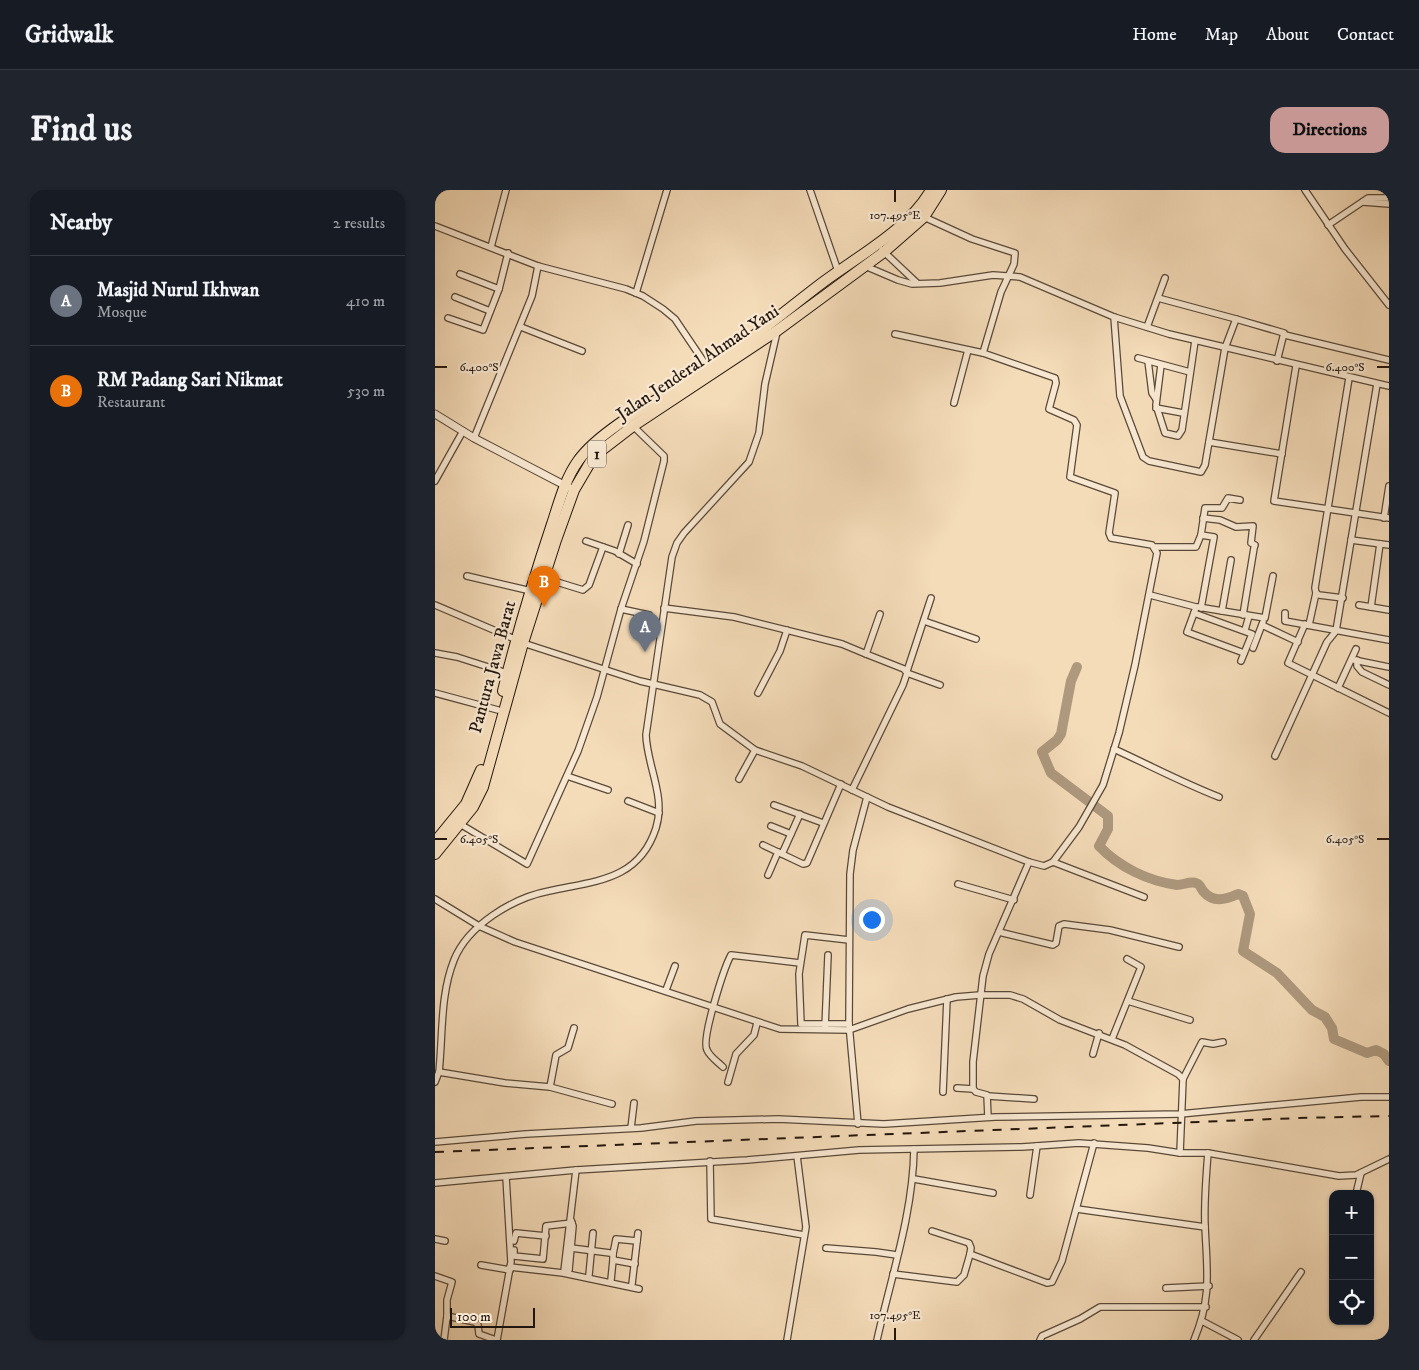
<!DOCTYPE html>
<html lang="en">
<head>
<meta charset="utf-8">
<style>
	body { margin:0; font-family:"IM FELL DW Pica",serif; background:#20242c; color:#f1f3f6 }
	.controls { position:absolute; right:15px; bottom:15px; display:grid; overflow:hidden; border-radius:10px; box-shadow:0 1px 4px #0004 }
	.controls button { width:45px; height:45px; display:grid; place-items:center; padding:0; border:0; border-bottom:1px solid #363941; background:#171b24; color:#f1f3f6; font:25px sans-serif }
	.scale { position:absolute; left:15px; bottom:12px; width:85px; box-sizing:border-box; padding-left:5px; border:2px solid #23160d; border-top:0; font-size:14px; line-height:18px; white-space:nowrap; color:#23160d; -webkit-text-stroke:4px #f8e8d2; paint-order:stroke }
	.you { position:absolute; left:436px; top:729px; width:18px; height:18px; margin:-12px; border:4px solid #fff; border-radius:50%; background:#1a73e8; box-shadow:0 0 0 8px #1a73e833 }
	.badge { display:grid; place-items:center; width:32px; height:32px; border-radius:50%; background:#c59692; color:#fff; font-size:16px; font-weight:700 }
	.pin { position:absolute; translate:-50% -41px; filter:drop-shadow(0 1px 2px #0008) }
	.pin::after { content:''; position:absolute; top:26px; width:18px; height:15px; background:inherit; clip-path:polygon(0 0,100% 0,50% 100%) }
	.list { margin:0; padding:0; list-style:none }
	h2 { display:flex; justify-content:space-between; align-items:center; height:65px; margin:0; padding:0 20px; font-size:21px }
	h2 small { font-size:16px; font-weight:400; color:#9ea1a6 }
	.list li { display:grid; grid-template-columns:32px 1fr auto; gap:15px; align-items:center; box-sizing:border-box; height:90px; padding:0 20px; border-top:1px solid #363941 }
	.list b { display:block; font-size:19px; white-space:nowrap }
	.list p { margin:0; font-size:16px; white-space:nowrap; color:#9ea1a6 }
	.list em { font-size:16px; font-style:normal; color:#9ea1a6 }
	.icon { flex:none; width:28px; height:28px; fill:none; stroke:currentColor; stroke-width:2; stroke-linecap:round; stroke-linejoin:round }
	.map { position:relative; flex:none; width:954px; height:1150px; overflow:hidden; border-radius:15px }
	header { display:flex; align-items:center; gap:30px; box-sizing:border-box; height:70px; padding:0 25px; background:#171b24; border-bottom:1px solid #363941 }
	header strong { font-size:24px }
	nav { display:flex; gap:28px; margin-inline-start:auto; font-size:18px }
	.intro { display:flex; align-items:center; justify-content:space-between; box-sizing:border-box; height:120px; padding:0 30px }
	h1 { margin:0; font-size:35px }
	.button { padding:12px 22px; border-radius:15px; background:#c59692; color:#111; font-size:18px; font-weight:700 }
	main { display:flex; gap:30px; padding:0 30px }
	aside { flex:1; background:#171b24; border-radius:15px; box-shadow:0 1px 4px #0004 }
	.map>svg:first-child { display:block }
</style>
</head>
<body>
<header>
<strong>Gridwalk</strong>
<nav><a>Home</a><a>Map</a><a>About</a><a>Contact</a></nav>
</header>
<div class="intro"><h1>Find us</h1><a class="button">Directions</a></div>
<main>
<aside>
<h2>Nearby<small>2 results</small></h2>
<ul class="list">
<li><span class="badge" style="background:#6b7280">A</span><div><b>Masjid Nurul Ikhwan</b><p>Mosque</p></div><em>410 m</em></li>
<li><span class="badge" style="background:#e8710a">B</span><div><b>RM Padang Sari Nikmat</b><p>Restaurant</p></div><em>530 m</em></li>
</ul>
</aside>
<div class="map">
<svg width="954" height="1150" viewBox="0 0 954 1150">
	<rect width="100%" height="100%" fill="#f5dcb9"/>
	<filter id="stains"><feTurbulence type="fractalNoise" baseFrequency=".004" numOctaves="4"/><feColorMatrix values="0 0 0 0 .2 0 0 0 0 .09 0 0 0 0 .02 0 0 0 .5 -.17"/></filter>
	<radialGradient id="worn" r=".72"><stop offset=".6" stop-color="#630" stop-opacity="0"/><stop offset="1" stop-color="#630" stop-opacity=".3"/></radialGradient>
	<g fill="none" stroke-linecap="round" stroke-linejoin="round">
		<!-- river -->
		<path stroke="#ae997f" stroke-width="10" d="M 642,477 L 636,491 L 626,544 L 622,550 L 607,562 L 616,583 L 673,626 L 673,639 L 664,656 C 684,677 713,691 742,695 C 748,695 755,691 761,693 C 765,694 765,697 768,701 C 778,713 790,710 803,704 L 808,706 L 815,724 L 808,761 L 842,783 L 877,820 L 890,827 L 897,838 L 899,849 L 932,863 L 941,860 L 949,864 L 954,871"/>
		<!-- minor casing -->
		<g stroke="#584838" stroke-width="8">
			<g id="minor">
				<polyline points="375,0 403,81"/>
				<polyline points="870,0 910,59 954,115"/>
				<polyline points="928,12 954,14"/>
				<polyline points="489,27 537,49 580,63 579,74 566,102 548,163 620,188 621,193 614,219 639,230 642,235 635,287 680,303 674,343 676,348 717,355 722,363 700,475 684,543 668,595 644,637 618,672 609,676 594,672"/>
				<polyline points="893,35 933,8 954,8"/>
				<polyline points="0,36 103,76 191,99 208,106 228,119 240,129 273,178"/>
				<polyline points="56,57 71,0"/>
				<polyline points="447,60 482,93"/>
				<polyline points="430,76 463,90 477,94 505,93 558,85 585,87 679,127 734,144 954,196"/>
				<polyline points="25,84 64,99"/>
				<polyline points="201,103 232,0"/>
				<polyline points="20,107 55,121"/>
				<polyline points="679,127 685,206 708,267 714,271 766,282 770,275 790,158 801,129 723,108"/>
				<polyline points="13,128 48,140 64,99 73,63"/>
				<polyline points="801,129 849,143 842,171"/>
				<polyline points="86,137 147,161"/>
				<polyline points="712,137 730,88"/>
				<polyline points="460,144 548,163"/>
				<polyline points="850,145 954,170"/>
				<polyline points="703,168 755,182"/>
				<polyline points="713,171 717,203 721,209"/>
				<polyline points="726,175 721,215 730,243 743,246 747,240 760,151"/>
				<polyline points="861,176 839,311 954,328"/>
				<polyline points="519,213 533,160"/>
				<polyline points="721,218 748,223"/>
				<polyline points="39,248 97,106 103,76"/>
				<polyline points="774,252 847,264"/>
				<polyline points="0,291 28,241"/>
				<polyline points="768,328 785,330 801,337 818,336 816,353 820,355 819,358 808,425"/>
				<polyline points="949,328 954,296"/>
				<polyline points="916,350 954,355"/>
				<polyline points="151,351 180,361 202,374"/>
				<polyline points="720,357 761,357 766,345"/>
				<polyline points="184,364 193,335"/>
				<polyline points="32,386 96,401"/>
				<polyline points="109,388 148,400 154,395 168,357"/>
				<polyline points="715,405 761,417 759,423 817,444 806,471"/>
				<polyline points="908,408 884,405 881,403 880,398 914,188"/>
				<polyline points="0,415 82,450"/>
				<polyline points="924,415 954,420"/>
				<polyline points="763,417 830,428 838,386"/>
				<polyline points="936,417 945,354"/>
				<polyline points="229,418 299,427 407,454 431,464"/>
				<polyline points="766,418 779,347 766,345 770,318 787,318 793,308 805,310"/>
				<polyline points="186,419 214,425"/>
				<polyline points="787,421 796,370"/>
				<polyline points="759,423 752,442 809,463"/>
				<polyline points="850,423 850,431 954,450"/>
				<polyline points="489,431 541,449"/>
				<polyline points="870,434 853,473 954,523"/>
				<polyline points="827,435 863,452"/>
				<polyline points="874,435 881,403"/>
				<polyline points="810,440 814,426"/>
				<polyline points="88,453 205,491 265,505 277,512 285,534 320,560 367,576 453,617 594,672 554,764 548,786 538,872 538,899"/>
				<polyline points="818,458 828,432"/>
				<polyline points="0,463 22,467 72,483"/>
				<polyline points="919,470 954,477"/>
				<polyline points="922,470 922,476 927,482 954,495"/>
				<polyline points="472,481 496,408"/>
				<polyline points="472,483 505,495"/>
				<polyline points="903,498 921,459"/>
				<polyline points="0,503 63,520"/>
				<polyline points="323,503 345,461 352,440"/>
				<path d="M 679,559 C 714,575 748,593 784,607"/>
				<polyline points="840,566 892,452 901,441 942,194"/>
				<polyline points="132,586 173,600"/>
				<polyline points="304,589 320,560"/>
				<polyline points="417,600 468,495 472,483 469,479 431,464 445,424"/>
				<polyline points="193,611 224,623"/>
				<polyline points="339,615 388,633"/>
				<polyline points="25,634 92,674 143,561 162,507 186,419 209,351 229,271 229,266 198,236"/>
				<polyline points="336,636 356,644"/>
				<polyline points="328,655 368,674 372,673 406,594"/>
				<polyline points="347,664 365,624"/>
				<polyline points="618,672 709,707"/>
				<polyline points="333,685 343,662"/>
				<polyline points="523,694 579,710"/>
				<polyline points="0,709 44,736 80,752 345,839 414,840 473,819 521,807 545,805 575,805 588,809 625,830 690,855 743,884 748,889 745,963"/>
				<polyline points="564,742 618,755 621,753 624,736 629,734 675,740 744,757"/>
				<polyline points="231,800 240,776"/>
				<polyline points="693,811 755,830"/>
				<polyline points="414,834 366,834 364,784 370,745 414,750"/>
				<polyline points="390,838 393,765"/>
				<polyline points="677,849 706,777 692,769"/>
				<polyline points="658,864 664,843"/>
				<path d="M 288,877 C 283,872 275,867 272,860 C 266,849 289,778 296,765 L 365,773"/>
				<polyline points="4,882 70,893 115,897 177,914"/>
				<polyline points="748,889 767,852 778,854 788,852"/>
				<path d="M 0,892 L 4,882 C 8,844 5,805 19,770 C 33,735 78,708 114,701 C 159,691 204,691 221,638 C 231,606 212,576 211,545 L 237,367 L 242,353 L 249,343 L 314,272 L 324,243 L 330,194 L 342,142"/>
				<polyline points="293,892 301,864 319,845 322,833"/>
				<polyline points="115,897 121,865 133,858 139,838"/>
				<polyline points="522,898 538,899 541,902 552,905 553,927"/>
				<polyline points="508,902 512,809"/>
				<polyline points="553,906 599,909"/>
				<polyline points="423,934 414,834 415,684 418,660 432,607"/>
				<polyline points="196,938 199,913"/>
				<polyline points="0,952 91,944 206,938 261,931 343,929 449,934 560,927 745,924 926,907 954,907"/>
				<polyline points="275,971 276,1029 369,1045"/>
				<polyline points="479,989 558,1003"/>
				<polyline points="0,993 141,980 312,970 424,960 587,957 644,953 713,958 745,963 773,963 904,986 921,985 954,969"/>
				<polyline points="921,1004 926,983"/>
				<polyline points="595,1005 602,956"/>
				<polyline points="642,1019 770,1037"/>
				<polyline points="136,1030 138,1036 134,1080 129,1081 141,980"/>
				<polyline points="497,1041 534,1053 536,1058 535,1064"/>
				<polyline points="0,1049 10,1051"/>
				<polyline points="79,1051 81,1043 111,1046"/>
				<polyline points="136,1058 175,1063 178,1064 178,1070 200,1074"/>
				<polyline points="391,1058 441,1062 462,1065"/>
				<polyline points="79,1060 79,1066 108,1069 111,1036 137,1033"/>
				<polyline points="178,1064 181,1049 202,1051"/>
				<polyline points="46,1075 75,1080"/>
				<polyline points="75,1077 128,1083 204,1099"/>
				<polyline points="458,1084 522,1092 529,1085 535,1064 612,1093 617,1092 627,1071 659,953"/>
				<polyline points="154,1085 158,1043"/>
				<polyline points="0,1086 17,1092 12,1110 12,1126 40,1132 43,1135 44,1144 61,1150"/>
				<polyline points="176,1090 178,1070"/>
				<polyline points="197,1094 203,1043"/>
				<polyline points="731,1098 774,1096"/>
				<polyline points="767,1131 803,1150"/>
				<polyline points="9,1150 12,1126"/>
				<polyline points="62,1150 76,1072 71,987"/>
				<polyline points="352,1150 371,1037 362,966"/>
				<path d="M 442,1150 C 456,1087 478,1024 479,959"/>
				<polyline points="605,1150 607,1146 645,1129 665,1117 771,1117"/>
				<path d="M 759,1150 C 777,1107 772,1082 770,1036 C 769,1012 771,987 773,963"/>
				<polyline points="819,1150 866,1082"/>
			</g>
		</g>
		<!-- tertiary casing -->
		<g stroke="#584838" stroke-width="9">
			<polyline id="tertiary" points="0,224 39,248 133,297"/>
		</g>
		<!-- trunk casing -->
		<g stroke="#23160d" stroke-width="12">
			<g id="trunk">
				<path d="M 68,501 C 82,444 99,388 117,334 C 124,313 130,289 143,271 C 167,237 236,203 272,179 C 312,153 349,122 387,93 C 423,66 474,39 496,0"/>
				<polyline points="0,652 31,614 46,580"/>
				<polyline points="0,664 38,617 48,597 88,453 121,350 139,300 159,266 198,236 343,140 449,62 489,27 506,0"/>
			</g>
		</g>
		<!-- minor -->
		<use href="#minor" stroke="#f8e8d2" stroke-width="5.5"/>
		<!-- tertiary -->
		<use href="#tertiary" stroke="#f8e8d2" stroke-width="7"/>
		<!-- trunk -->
		<use href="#trunk" stroke="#f5dcb9" stroke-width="10"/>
		<!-- rail -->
		<polyline stroke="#23160d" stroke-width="2" stroke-dasharray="9 9" stroke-linecap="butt" points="0,962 864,928 954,926"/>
	</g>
	<!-- ticks -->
	<path fill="none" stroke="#23160d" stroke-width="2" d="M 460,0 L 460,12M 0,177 L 12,177M 942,177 L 954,177M 0,649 L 12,649M 942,649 L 954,649M 460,1138 L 460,1150"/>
	<g text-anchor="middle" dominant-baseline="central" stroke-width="4.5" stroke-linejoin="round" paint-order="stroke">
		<!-- shield labels -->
		<rect fill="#f8e8d2" stroke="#635548" stroke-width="1" x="153" y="250.5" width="18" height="27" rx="4"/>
		<g font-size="16" font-weight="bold" fill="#23160d">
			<text x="162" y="264">1</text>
		</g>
		<!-- street labels -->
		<g font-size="18" fill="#23160d" stroke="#f8e8d2">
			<text transform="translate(263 173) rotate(-34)">Jalan Jenderal Ahmad Yani</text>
			<text transform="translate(58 477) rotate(-75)">Pantura Jawa Barat</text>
		</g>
	</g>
	<g font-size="12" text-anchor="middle" fill="#23160d" stroke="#f8e8d2" stroke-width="4.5" stroke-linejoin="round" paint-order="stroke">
		<text x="460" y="29">107.495°E</text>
		<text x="44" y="181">6.400°S</text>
		<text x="910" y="181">6.400°S</text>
		<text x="44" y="653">6.405°S</text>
		<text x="910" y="653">6.405°S</text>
		<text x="460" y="1129">107.495°E</text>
	</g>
	<rect width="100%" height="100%" filter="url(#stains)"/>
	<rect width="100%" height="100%" fill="url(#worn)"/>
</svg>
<div class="controls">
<button>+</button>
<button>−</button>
<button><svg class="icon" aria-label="locate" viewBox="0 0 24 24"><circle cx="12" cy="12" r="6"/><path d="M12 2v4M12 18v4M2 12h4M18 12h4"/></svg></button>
</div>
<div class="scale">100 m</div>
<div class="you"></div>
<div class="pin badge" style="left:210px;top:462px;background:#6b7280">A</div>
<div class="pin badge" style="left:109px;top:417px;background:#e8710a">B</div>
</div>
</main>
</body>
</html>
